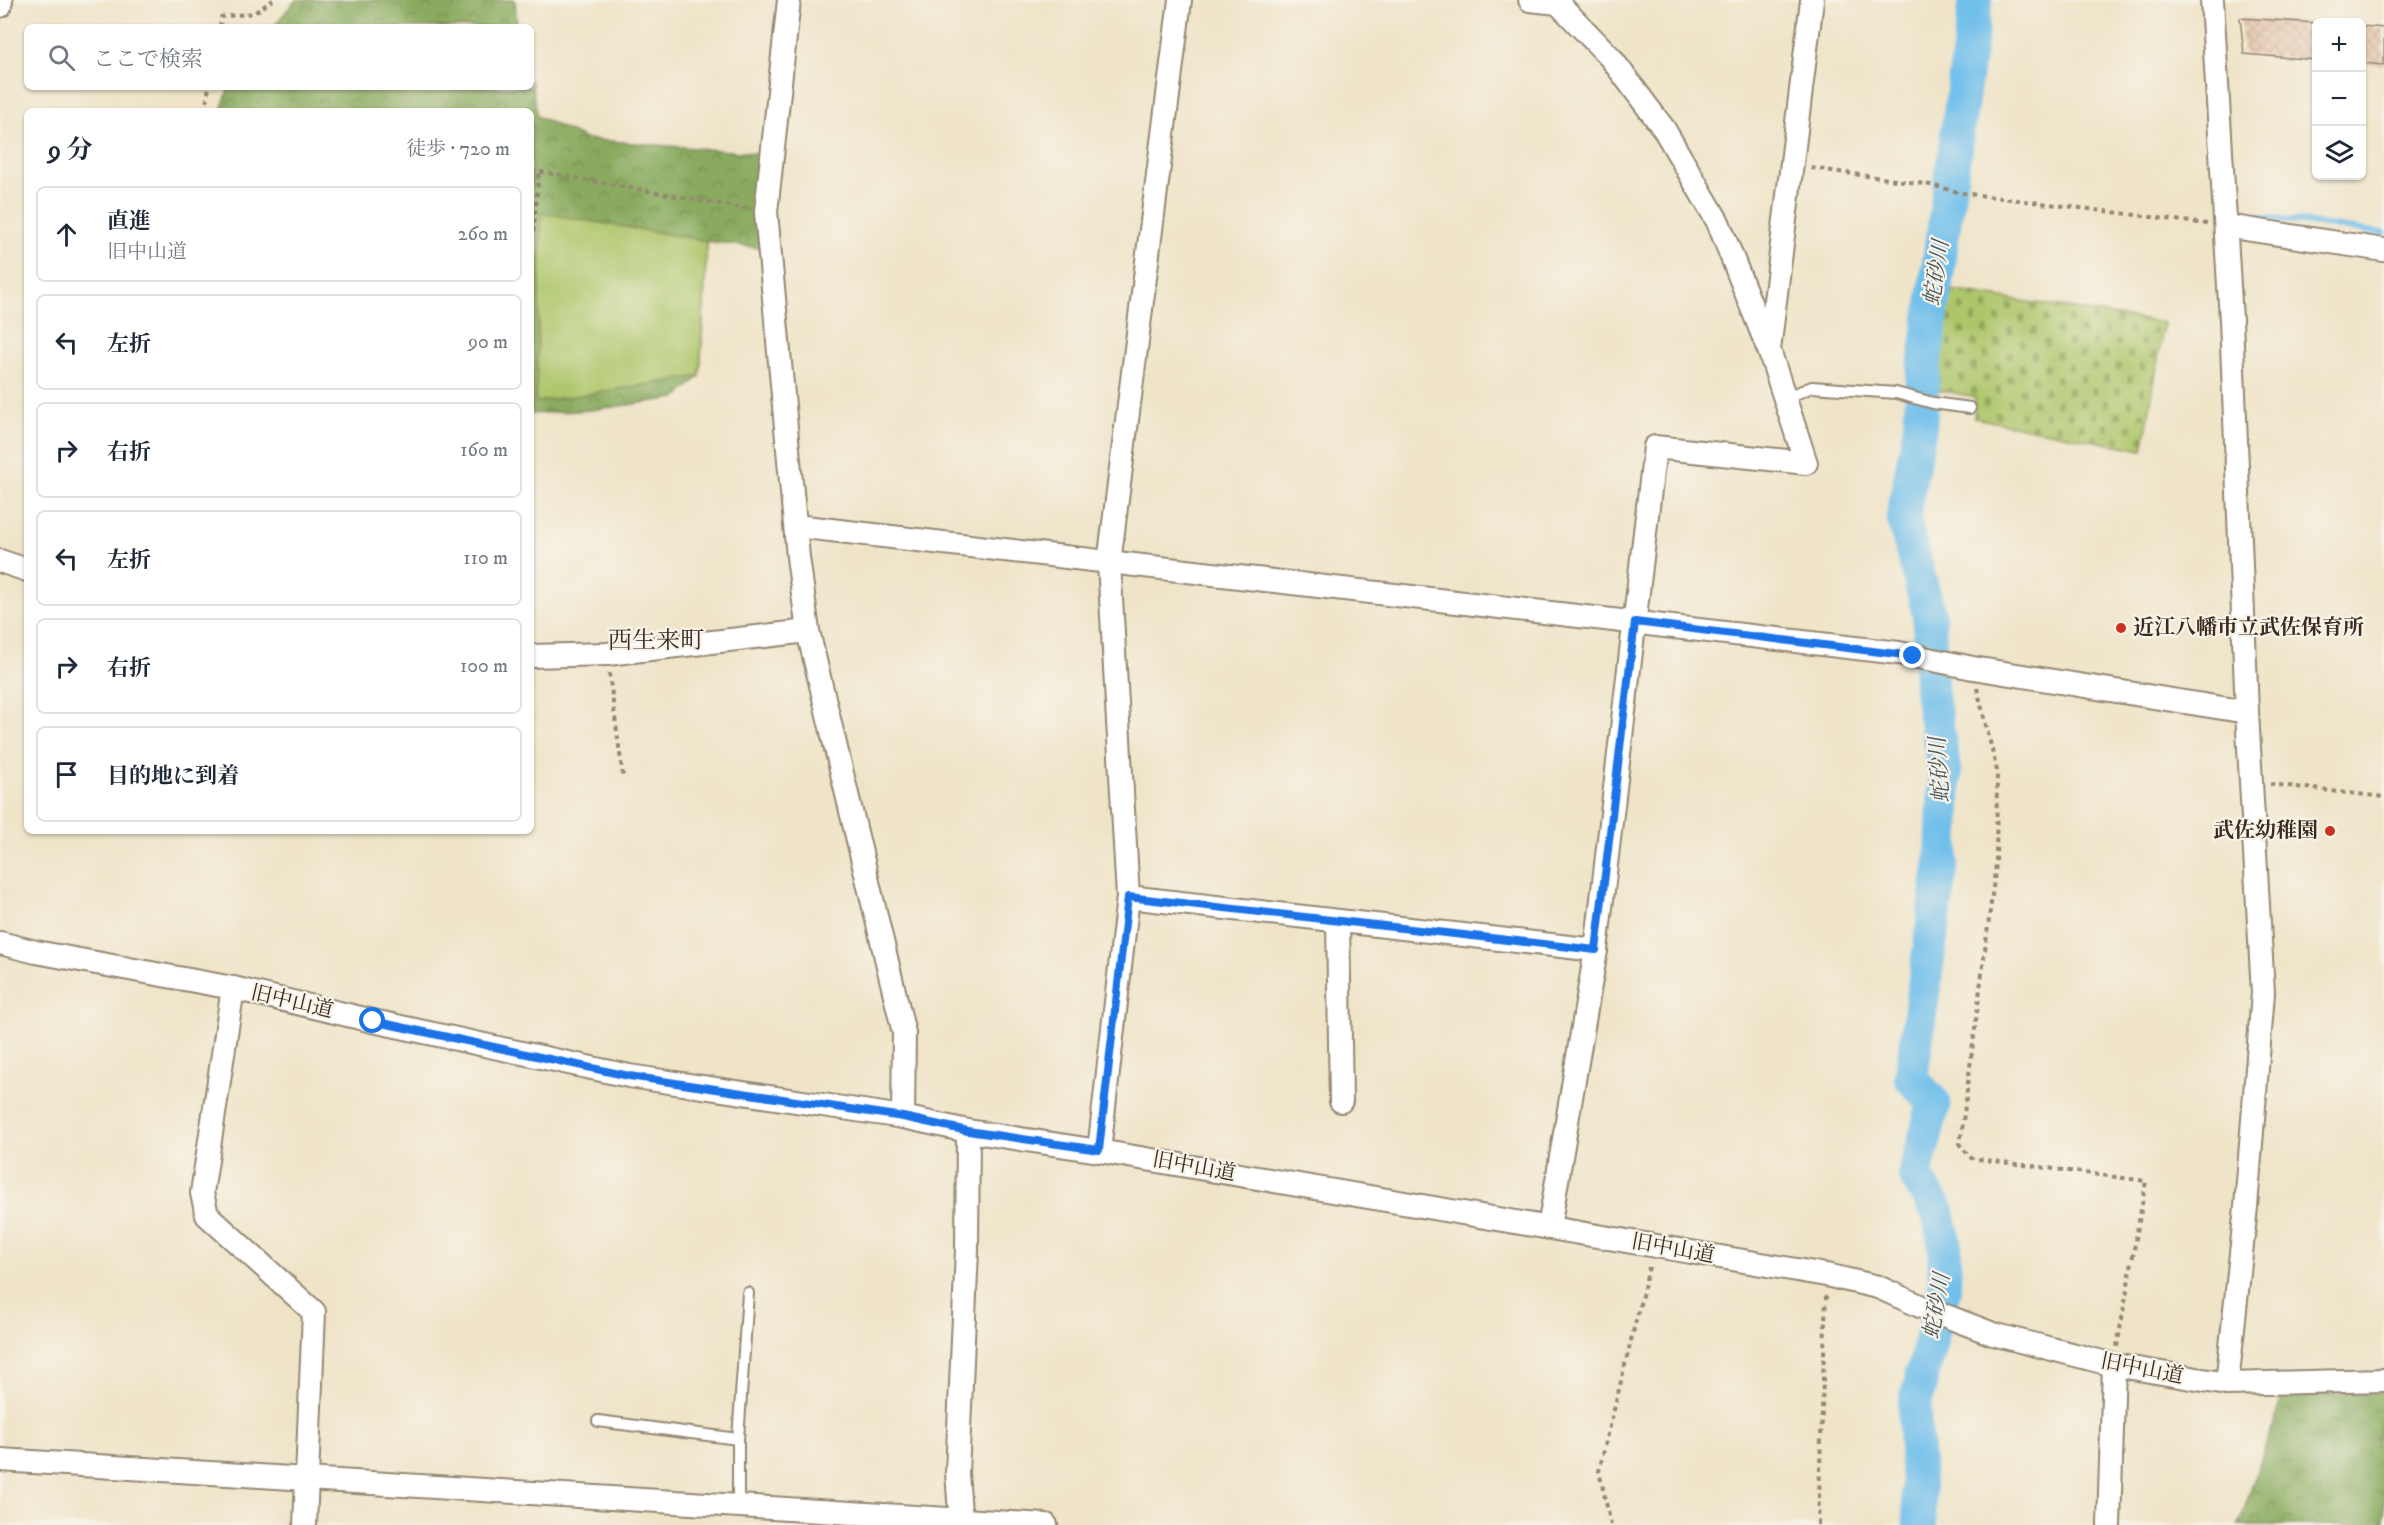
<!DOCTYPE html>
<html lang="ja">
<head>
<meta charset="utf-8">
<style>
	body { margin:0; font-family:"IM FELL DW Pica","Noto Serif JP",serif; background:#f2f2f3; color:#1f2937 }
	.controls { position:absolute; right:18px; top:18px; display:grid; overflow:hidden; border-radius:9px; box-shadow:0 2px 4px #0004 }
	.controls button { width:54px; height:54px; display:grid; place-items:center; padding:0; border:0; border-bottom:2px solid #e0e1e3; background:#fff; color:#1f2937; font:30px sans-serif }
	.stop { position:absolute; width:18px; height:18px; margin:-14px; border:4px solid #1a73e8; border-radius:50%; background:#fff }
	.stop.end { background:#1a73e8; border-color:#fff; box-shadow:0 2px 6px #0008 }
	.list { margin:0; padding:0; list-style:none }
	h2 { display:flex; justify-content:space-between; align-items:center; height:78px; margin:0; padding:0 24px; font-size:26px }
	h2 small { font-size:20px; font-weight:400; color:#747a83 }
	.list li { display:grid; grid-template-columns:39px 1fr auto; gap:18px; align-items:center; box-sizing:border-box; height:96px; margin:0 12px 12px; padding:0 12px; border:2px solid #e0e1e3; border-radius:9px }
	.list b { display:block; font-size:22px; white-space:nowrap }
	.list p { margin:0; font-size:20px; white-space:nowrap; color:#747a83 }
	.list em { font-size:20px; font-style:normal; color:#747a83 }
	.icon { flex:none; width:33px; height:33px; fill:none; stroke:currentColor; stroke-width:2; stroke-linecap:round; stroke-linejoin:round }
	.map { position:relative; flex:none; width:2384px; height:1525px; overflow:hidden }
	.search { position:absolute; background:#fff; box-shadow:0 2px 4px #0004; left:24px; top:24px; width:510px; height:66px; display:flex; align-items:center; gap:15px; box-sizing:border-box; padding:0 21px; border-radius:9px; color:#747a83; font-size:22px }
	.panel { position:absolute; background:#fff; box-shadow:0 2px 4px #0004; left:24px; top:108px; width:510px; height:726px; border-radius:9px }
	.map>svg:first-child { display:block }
</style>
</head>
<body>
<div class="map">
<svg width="2384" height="1525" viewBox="0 0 2384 1525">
	<defs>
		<pattern id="forest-crowns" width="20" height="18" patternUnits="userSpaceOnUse" patternTransform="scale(1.5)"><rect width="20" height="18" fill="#8aab5f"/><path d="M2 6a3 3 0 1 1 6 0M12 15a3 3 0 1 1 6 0" fill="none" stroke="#728b4e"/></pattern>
		<pattern id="cemetery-stones" width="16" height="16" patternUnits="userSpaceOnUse" patternTransform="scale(1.5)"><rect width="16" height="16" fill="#aec66b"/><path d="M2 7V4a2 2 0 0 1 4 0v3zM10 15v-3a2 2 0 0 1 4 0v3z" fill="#8fa157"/></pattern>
		<pattern id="building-cross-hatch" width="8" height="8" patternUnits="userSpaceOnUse" patternTransform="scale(1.5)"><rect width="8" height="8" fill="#e1bb9b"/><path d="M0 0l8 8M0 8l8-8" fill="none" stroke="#b8987e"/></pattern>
	</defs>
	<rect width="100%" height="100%" fill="#f7f3e8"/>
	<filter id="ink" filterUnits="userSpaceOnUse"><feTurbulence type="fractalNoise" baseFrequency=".0167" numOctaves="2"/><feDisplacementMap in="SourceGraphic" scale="12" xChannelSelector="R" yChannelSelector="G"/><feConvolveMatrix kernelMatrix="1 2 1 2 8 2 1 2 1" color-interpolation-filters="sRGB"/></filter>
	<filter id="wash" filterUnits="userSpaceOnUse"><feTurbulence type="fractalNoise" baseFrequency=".008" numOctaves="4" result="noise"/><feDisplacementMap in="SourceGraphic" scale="24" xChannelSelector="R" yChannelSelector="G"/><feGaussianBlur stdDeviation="1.35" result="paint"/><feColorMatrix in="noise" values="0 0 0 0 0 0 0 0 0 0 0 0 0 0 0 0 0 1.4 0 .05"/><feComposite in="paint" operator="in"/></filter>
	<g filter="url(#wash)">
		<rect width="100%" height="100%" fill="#efe4c8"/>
		<!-- forest -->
		<g fill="url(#forest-crowns)" stroke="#626a3e" stroke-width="1.5">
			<polygon points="296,0 515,0 517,27 273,27"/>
			<polygon points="531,80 537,116 585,139 764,154 760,248 707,241 700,376 676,398 591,410 531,414 531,111 221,111 229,87 531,87"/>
			<polygon points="2384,1393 2384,1407 2376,1445 2384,1446 2384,1525 2239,1525 2283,1394"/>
		</g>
		<!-- cemetery -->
		<polygon fill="url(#cemetery-stones)" stroke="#747844" stroke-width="1.5" points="1945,289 2164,323 2143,450 1974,418 1975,397 1934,389"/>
		<!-- park -->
		<polygon fill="#aec66b" stroke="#747844" stroke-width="1.5" points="542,213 707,241 700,376 536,402"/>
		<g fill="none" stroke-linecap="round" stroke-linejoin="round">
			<!-- stream -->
			<polyline stroke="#71bfeb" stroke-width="6" points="2237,213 2384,233"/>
			<!-- river -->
			<polyline stroke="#71bfeb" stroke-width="34" points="1920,1525 1914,1408 1944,1289 1945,1246 1938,1212 1915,1175 1934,1103 1911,1078 1942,861 1945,776 1931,690 1929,614 1903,516 1920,427 1923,375 1976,0"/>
		</g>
		<g id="blocks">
			<!-- building -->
			<g fill="url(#building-cross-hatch)">
				<polygon points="2240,18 2316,23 2316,60 2244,54"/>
				<polygon points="2361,26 2384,28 2384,65 2361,63"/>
			</g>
		</g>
	</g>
	<g filter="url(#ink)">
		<use href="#blocks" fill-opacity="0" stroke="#958773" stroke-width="1.5"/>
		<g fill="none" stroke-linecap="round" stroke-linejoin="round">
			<!-- lane casing -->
			<g stroke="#958773" stroke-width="14">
				<g id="lane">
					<polyline points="1785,398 1812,387 1896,393 1933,403 1970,408"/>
					<polyline points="598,1421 738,1439"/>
					<polyline points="738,1506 738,1439 748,1293"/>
				</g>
			</g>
			<!-- street casing -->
			<g stroke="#958773" stroke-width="26">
				<g id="street">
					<polyline points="789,0 766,212 798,557 808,631 904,1033 903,1117"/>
					<polyline points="1530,0 1558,3 1611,58 1664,129 1718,222 1768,348"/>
					<polyline points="2212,0 2231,320 2247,712 2263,993 2246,1207 2227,1384"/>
					<polyline points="0,6 1,0"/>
					<polyline points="2226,226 2384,250"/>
					<polyline points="796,526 1899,653 1973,668 2247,712"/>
					<polyline points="0,561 27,570"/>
					<polyline points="531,656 607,654 808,631"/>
					<polyline points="1128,897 1596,950"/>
					<polyline points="1338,921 1341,1101"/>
					<polyline points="0,943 36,952 233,988 373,1021 629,1076 903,1117 968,1131 1099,1151 1826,1275 1878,1287 1920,1306 1993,1334 2114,1365 2227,1384 2384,1380"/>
					<polyline points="233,988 202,1193 207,1215 314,1312 305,1525"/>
					<polyline points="1099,1151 1128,897 1109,563 1180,0"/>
					<polyline points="1549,1228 1596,950 1655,447 1806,463 1769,350 1812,0"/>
					<polyline points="0,1460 1046,1525"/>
					<polyline points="961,1525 957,1473 967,1250 968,1131"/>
					<polyline points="2109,1525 2114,1365"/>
				</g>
			</g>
			<!-- path -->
			<g stroke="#958773" stroke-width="4" stroke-dasharray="4.5 4.5" stroke-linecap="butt">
				<polyline points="220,27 221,17 254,13 273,0"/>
				<polyline points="205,111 209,87"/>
				<polyline points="1811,168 1931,185 1962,193 2207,224"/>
				<polyline points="531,170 747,209"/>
				<polyline points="531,259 539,171"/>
				<polyline points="609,673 623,776"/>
				<polyline points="1977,688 1997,771 1996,864 1960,1145 1971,1158 2146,1181 2117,1347"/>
				<polyline points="2270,784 2384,797"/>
				<polyline points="1611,1525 1599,1471 1650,1263"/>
				<polyline points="1818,1525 1826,1295"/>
			</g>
			<!-- lane -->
			<use href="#lane" stroke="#fff" stroke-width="10"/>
			<!-- street -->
			<use href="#street" stroke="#fff" stroke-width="22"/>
		</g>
	</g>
	<g fill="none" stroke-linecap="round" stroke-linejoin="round" filter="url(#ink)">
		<!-- route -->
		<polyline stroke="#1a73e8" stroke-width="8" points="373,1021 629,1076 903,1117 968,1131 1099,1150 1128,897 1596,950 1635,622 1913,656"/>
	</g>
	<!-- markers -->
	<g fill="#c8321e" stroke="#f7f3e8" stroke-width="2">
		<circle cx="2121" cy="628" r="6"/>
		<circle cx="2330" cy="831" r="6"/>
	</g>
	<g text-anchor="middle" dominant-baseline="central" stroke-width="4.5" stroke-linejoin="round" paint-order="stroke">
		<!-- poi labels -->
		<g font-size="21" font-weight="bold" fill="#3b2a1e" stroke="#f7f3e8" text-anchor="start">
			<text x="2133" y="628">近江八幡市立武佐保育所</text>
			<text x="2318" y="831" text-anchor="end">武佐幼稚園</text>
		</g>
		<!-- street labels -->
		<g font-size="21" fill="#3b2a1e" stroke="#f7f3e8">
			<text transform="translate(292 1002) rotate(13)">旧中山道</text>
			<text transform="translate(1194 1167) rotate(10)">旧中山道</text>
			<text transform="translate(1673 1249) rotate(10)">旧中山道</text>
			<text transform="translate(2142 1369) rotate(11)">旧中山道</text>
		</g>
		<!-- water labels -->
		<g font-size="22" font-style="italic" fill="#4b575c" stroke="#f7f3e8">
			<text transform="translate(1937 273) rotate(-82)">蛇砂川</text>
			<text transform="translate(1940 770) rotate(-94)">蛇砂川</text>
			<text transform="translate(1937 1306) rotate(-80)">蛇砂川</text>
		</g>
		<!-- quarter labels -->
		<g font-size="24" fill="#3b2a1e" stroke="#f7f3e8">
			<text x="656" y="641">西生来町</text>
		</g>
	</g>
</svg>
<div class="controls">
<button>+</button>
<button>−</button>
<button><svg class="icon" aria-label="layers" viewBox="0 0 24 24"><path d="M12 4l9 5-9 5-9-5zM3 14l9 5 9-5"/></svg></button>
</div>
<div class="stop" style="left:373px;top:1021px"></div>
<div class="stop end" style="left:1913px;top:656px"></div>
<div class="search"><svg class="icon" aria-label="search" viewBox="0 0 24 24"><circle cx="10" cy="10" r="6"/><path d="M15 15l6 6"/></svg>ここで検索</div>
<section class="panel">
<h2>9 分<small>徒歩 · 720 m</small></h2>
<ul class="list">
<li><svg class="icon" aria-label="ahead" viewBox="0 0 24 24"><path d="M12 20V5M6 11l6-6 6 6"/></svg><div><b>直進</b><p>旧中山道</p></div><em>260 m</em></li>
<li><svg class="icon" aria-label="left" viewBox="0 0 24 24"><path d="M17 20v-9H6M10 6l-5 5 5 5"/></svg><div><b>左折</b></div><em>90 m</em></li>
<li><svg class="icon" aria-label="right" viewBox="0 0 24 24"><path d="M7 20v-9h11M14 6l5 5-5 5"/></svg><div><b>右折</b></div><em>160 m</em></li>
<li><svg class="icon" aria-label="left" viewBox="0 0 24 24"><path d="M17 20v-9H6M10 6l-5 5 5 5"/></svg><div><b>左折</b></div><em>110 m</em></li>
<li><svg class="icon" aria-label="right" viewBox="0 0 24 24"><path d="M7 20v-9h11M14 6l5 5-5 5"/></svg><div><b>右折</b></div><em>100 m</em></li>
<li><svg class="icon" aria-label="arrive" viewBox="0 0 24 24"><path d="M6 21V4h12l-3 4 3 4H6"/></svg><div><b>目的地に到着</b></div></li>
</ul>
</section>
</div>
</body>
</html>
